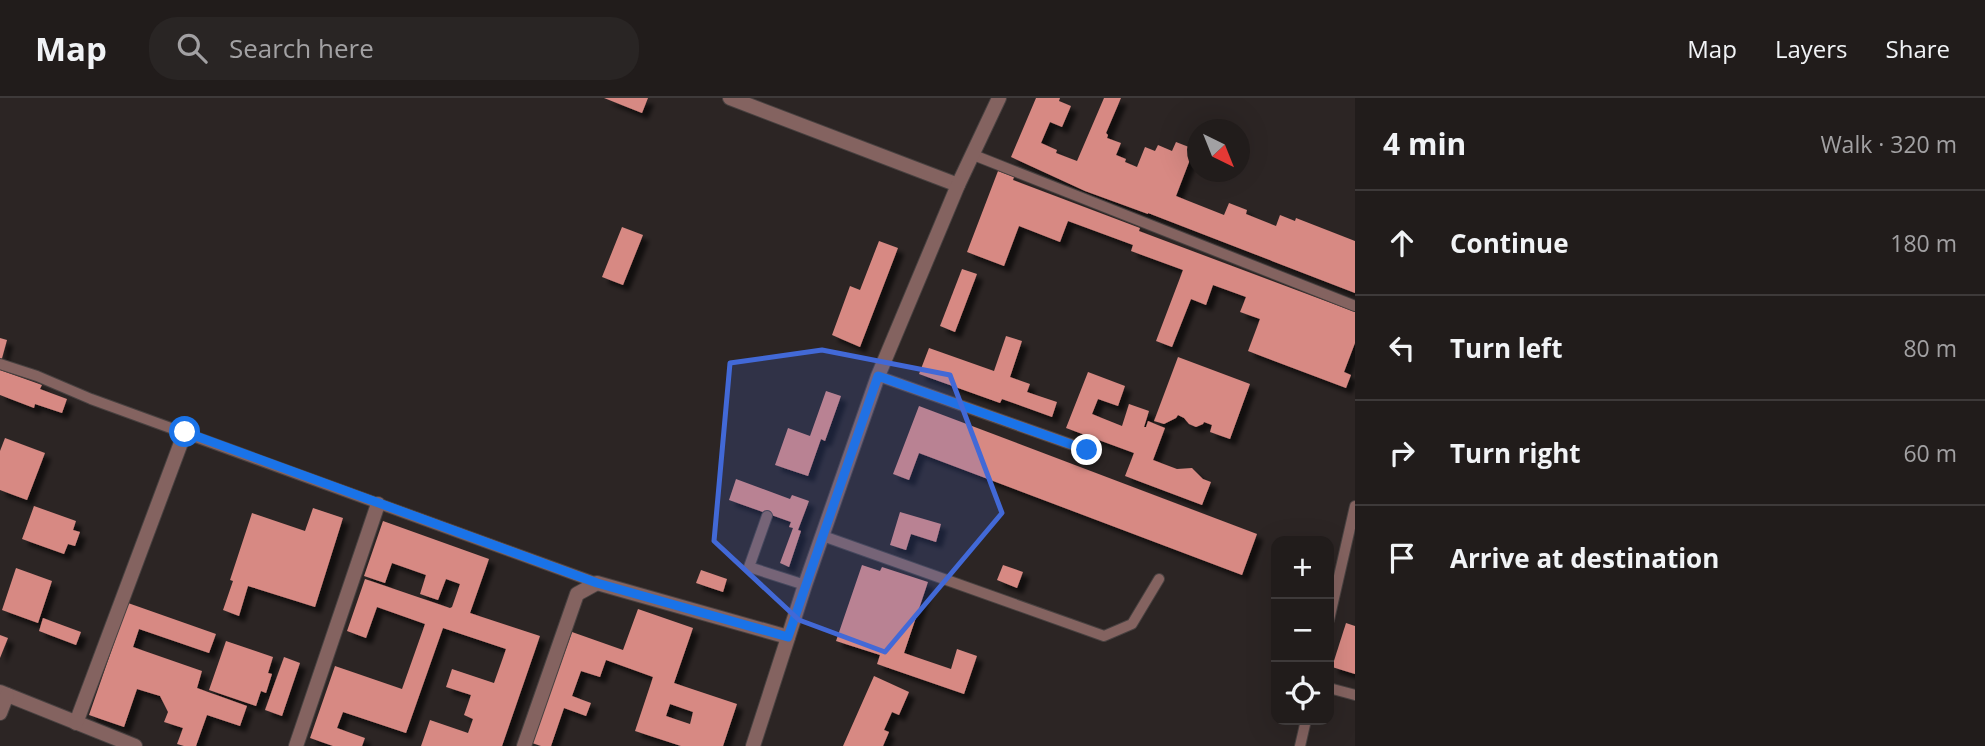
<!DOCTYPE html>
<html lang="en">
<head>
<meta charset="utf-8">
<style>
	body { margin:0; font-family:"Open Sans",sans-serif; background:#292524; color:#f1f3f6 }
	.controls { position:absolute; right:21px; bottom:21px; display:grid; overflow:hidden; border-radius:14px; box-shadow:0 7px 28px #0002 }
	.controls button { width:63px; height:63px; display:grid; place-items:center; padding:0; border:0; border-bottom:2px solid #3e3a3a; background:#211c1b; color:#f1f3f6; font:35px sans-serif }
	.compass { position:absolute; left:1187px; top:21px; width:63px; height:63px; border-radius:50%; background:#211c1b; box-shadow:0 7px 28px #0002; rotate:137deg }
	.stop { position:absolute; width:21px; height:21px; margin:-16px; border:5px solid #1a73e8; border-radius:50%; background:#fff }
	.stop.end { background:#1a73e8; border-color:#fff; box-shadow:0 2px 7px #0008 }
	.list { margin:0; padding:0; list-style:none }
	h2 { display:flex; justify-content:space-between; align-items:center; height:91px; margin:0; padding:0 28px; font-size:30px }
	h2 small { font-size:23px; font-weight:400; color:#a2a1a3 }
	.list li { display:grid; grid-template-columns:46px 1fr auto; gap:21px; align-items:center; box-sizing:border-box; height:105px; padding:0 28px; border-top:2px solid #3e3a3a }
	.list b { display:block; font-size:26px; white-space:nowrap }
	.list em { font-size:23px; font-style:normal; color:#a2a1a3 }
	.icon { flex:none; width:38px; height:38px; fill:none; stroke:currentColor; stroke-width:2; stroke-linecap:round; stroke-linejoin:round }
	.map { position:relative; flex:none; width:1355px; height:648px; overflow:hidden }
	header { display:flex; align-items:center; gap:42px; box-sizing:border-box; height:98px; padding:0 35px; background:#211c1b; border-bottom:2px solid #3e3a3a }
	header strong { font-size:33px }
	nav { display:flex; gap:38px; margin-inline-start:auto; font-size:24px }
	.search { width:490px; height:63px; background:#292524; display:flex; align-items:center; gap:18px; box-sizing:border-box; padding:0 24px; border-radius:28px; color:#a2a1a3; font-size:26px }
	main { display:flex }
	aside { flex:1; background:#211c1b }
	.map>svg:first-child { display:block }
</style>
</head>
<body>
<header>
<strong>Map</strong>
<div class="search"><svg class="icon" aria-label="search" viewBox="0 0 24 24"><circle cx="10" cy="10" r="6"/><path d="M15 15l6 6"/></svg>Search here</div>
<nav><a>Map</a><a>Layers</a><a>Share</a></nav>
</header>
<main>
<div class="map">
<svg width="1355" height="648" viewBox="0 0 1355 648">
	<defs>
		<filter id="shadow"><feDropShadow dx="6" dy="6" stdDeviation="2" flood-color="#0009"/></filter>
	</defs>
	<rect width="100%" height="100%" fill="#2c2524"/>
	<!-- building -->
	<g fill="#d78983" fill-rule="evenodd" filter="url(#shadow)">
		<polygon points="604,0 648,0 642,15"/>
		<polygon points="1036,0 1060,0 1059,3 1071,8 1062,29 1050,24 1041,45 1057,52 1056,55 1077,63 1104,0 1121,0 1106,35 1108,37 1107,40 1121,45 1116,57 1126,61 1125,64 1137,69 1145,49 1155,53 1158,47 1172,53 1176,44 1194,51 1176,98 1224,117 1229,105 1247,112 1246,116 1276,128 1280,117 1295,123 1296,120 1355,143 1355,195 1148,115 1148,116 1085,93 1011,59"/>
		<polygon points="998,73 1014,79 1013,82 1140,130 1139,133 1355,214 1355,245 1344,274 1351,277 1346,290 1248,253 1260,221 1240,214 1246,199 1213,187 1206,207 1191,201 1172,249 1156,243 1183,172 1131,153 1133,147 1068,123 1060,144 1019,128 1004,168 967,154"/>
		<polygon points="622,129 643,137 623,187 602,179"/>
		<polygon points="879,143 898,150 860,249 832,237 850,188 860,192"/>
		<polygon points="962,171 977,176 955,234 940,228"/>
		<polygon points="1006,238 1022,243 1010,279 1030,286 1027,294 1057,304 1052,319 1002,301 1000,305 919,276 929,250 994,273"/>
		<polygon points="0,240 7,242 1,264 0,264"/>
		<polygon points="1178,259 1250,286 1230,341 1210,334 1212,327 1204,324 1203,326 1196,329 1189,326 1184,320 1178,317 1176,320 1164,326 1154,323"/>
		<polygon points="0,272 42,287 40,291 67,301 62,315 35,306 34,310 0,297"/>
		<polygon points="1088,274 1125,288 1118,308 1098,301 1092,316 1122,328 1129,306 1149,313 1144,329 1146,329 1148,323 1165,330 1153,362 1177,371 1192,370 1203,381 1211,384 1202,407 1125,378 1134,355 1066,330"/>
		<polygon points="826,293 841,298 825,343 821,341 808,378 775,367 788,330 810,338"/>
		<polygon points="919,308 1257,436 1242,477 919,355 909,382 893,376"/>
		<polygon points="5,340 45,355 27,402 0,392 0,353"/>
		<polygon points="736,381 790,401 792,397 809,403 798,432 801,433 789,469 780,465 793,430 789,429 791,424 729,402"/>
		<polygon points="34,408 76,423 73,432 80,434 75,448 68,446 64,456 22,441"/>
		<polygon points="313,410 343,420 315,509 248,488 239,518 223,512 233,483 230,482 252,415 305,433"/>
		<polygon points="900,414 941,426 936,444 911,436 906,452 890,447"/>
		<polygon points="383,423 489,461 470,515 540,538 502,648 421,648 430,622 468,635 473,621 464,617 471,597 446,589 452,571 494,585 506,551 443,530 406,635 343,614 337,630 365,640 362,648 333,648 310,640 335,568 402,591 425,526 377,509 366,540 347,533 365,481 450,510 452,509 460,486 446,481 438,502 420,496 426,477 392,465 385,485 364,478"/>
		<polygon points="862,467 880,473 882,469 928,484 904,555 951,571 957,551 977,558 964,596 877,566 880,557 836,543"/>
		<polygon points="1003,467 1023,474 1017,490 997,482"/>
		<polygon points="16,470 52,483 38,525 2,512"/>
		<polygon points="701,472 727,481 723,494 696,485"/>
		<polygon points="128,505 216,536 209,555 139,531 133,549 202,573 197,590 247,608 240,628 207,617 196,648 184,648 177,646 183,630 164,624 168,614 160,598 137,591 124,629 89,617"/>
		<path d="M 638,511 L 693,530 L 674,585 L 737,606 L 723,648 L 681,648 L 635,633 L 653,579 L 606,562 L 600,579 L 581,573 L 572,598 L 591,605 L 586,618 L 564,610 L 551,648 L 541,648 L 532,645 L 572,534 L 623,552 ZM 670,606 L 693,614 L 690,626 L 666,618 Z"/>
		<polygon points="43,520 81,534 76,547 39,533"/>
		<polygon points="1346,525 1355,528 1355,576 1332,569"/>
		<polygon points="0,537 8,540 0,560"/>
		<polygon points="226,543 273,559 268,575 272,576 266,595 261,593 256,608 209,592"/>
		<polygon points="284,559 300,565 282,618 265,612"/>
		<polygon points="874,578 909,594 899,617 892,614 884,632 889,634 883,648 843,648"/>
	</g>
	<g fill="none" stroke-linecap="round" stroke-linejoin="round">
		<!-- service casing -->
		<g stroke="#484140" stroke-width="12">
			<g id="service">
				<polyline points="971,56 1355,208"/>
				<polyline points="0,266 37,278 91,301 597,485"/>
				<polyline points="878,278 1087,352"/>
				<polyline points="767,418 749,469 805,487"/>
				<polyline points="823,438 1104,538 1132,526 1159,481"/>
				<polyline points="1329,522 1355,408"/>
				<polyline points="1329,590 1355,597"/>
				<polyline points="1300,648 1306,622"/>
			</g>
		</g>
		<!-- minor casing -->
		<g stroke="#484140" stroke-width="16">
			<g id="minor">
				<polyline points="730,0 958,87"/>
				<polyline points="0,594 135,648"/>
				<polyline points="0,615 7,597"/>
				<polyline points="76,625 185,334"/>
				<polyline points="296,648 378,406"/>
				<polyline points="524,648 577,496 597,485 788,539"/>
			</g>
		</g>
		<!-- tertiary casing -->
		<g stroke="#484140" stroke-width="16">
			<polyline id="tertiary" points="753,648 805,487 878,278 958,87 999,0"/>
		</g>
		<!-- service -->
		<use href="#service" stroke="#846360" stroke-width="10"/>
		<!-- minor -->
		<use href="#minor" stroke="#846360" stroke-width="14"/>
		<!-- tertiary -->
		<use href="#tertiary" stroke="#846360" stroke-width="14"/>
	</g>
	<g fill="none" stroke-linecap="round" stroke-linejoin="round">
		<!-- route -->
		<polyline stroke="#1a73e8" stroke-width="9" points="185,334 597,485 788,539 878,278 1087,352"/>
	</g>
	<!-- marked area -->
	<path fill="#4269d7" fill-opacity="0.2" stroke="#4269d7" stroke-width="5" stroke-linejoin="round" d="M 822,252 L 950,277 L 1002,415 L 885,554 L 799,522 L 714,443 L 730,265 Z"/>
</svg>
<div class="controls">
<button>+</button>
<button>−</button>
<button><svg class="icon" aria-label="locate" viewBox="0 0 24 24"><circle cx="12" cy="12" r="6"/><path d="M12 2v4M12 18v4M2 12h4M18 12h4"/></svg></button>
</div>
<svg class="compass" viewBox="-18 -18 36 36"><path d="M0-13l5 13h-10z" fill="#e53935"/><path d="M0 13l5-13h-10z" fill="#a2a1a3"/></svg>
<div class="stop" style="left:185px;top:334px"></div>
<div class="stop end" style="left:1087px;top:352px"></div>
</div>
<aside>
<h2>4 min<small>Walk · 320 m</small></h2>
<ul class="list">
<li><svg class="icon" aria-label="ahead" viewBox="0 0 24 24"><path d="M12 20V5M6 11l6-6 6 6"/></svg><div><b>Continue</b></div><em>180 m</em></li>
<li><svg class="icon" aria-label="left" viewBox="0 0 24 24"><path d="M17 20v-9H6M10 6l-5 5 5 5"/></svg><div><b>Turn left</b></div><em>80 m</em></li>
<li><svg class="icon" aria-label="right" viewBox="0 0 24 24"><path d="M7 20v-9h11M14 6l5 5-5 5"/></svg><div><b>Turn right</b></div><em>60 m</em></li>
<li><svg class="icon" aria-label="arrive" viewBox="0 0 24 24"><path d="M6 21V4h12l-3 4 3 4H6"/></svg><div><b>Arrive at destination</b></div></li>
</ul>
</aside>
</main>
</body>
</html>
